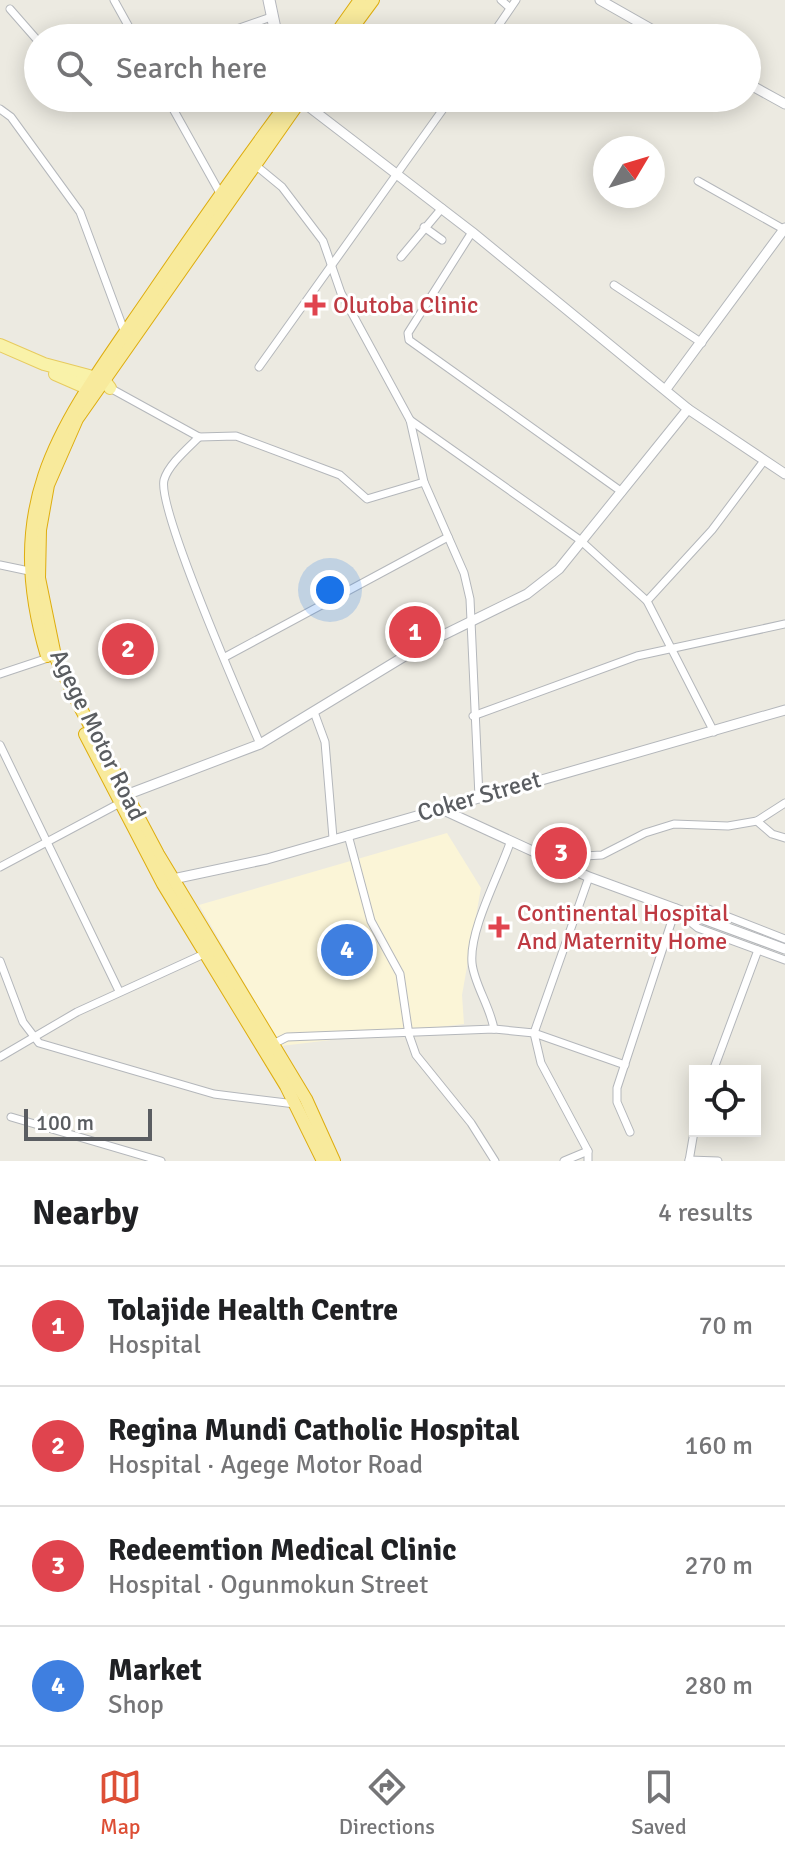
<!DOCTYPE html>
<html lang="en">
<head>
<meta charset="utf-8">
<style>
	body { margin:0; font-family:Signika,sans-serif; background:#f6f6f6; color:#202124 }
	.controls { position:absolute; right:24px; bottom:24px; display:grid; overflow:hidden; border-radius:0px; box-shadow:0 4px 20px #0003 }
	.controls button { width:72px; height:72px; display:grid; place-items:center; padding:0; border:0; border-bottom:2px solid #e0e0e0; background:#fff; color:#202124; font:40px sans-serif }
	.compass { position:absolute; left:593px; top:136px; width:72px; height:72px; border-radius:50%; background:#fff; box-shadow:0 4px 20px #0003; rotate:52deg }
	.scale { position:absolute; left:24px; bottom:20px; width:128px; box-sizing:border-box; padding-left:8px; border:4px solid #5a5d61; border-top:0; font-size:22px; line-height:28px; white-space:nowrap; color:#5a5d61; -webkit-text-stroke:6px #fff; paint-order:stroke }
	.you { position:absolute; left:330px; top:590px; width:28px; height:28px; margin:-20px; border:6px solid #fff; border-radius:50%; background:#1a73e8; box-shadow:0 0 0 12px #1a73e833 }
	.badge { display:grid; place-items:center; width:52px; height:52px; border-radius:50%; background:#dd4f36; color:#fff; font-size:26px; font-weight:700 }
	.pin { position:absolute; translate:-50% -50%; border:4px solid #fff; box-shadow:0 2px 8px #0006 }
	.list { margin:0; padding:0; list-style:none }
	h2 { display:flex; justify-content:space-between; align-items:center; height:104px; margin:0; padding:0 32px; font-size:34px }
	h2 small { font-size:26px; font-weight:400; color:#757577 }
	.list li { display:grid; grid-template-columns:52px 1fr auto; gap:24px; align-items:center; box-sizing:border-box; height:120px; padding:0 32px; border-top:2px solid #e0e0e0 }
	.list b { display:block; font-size:30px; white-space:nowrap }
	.list p { margin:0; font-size:26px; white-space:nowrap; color:#757577 }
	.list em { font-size:26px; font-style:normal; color:#757577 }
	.icon { flex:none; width:44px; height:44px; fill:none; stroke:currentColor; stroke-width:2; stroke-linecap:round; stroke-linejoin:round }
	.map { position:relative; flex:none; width:785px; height:1161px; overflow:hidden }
	.search { position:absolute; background:#fff; box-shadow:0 4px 20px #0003; left:24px; right:24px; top:24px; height:88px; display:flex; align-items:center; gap:20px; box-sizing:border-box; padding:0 28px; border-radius:44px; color:#757577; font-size:30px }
	.sheet { height:584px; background:#fff }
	nav { display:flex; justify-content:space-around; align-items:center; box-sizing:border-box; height:112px; border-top:2px solid #e0e0e0; background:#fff; font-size:22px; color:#757577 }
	nav a { display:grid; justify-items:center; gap:4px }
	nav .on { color:#dd4f36 }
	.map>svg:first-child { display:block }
</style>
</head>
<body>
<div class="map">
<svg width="785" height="1161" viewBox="0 0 785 1161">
	<rect width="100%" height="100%" fill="#eceae1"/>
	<!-- commercial -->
	<polygon fill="#fbf5d7" points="447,833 481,888 462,995 464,1024 281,1046 199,905"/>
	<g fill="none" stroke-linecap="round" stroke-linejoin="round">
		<!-- minor casing -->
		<g stroke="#b4b7bb" stroke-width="9">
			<g id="minor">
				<polyline points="114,0 135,38"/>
				<polyline points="501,0 510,8"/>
				<polyline points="10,9 38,41"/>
				<polyline points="211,38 271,17"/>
				<polyline points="490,38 516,0"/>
				<polyline points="167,98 220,193"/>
				<polyline points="0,109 11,117 80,212 125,333"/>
				<polyline points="254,164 282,187 323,241 341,293 410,420 424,482 464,573 470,599 479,797"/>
				<polyline points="698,181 785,230"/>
				<polyline points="424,227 442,240"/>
				<polyline points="472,232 408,333 409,340 622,492"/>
				<polyline points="401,257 442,208"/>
				<polyline points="614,285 702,343"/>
				<polyline points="259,367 451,98"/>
				<polyline points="110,388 199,437 236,436 340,475 367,499 424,482"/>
				<polyline points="410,420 580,540 647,601 714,732"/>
				<path d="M 199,437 C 188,448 168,465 164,480 C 157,509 243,704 260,744"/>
				<polyline points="0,565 29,571"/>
				<polyline points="647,601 712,530 763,462"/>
				<polyline points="225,657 448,537"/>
				<polyline points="0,674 48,658"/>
				<polyline points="314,712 325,742 333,838"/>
				<polyline points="473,716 637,656 785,624"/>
				<polyline points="0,745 119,991"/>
				<polyline points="757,821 772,834 785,838"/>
				<polyline points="348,835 371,921 400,974 409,1035 416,1055 471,1123 495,1161"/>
				<polyline points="562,866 584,856 602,855 645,833 674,824 728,826 757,821 785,803"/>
				<polyline points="0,867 120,803"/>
				<polyline points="785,939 708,909 687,912 688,920 698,928 785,960"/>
				<polyline points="0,961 23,1022 39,1043 214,1094 295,1104"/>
				<path d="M 494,1029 C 490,1006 474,984 472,963 C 469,930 499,875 510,843"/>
				<polyline points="273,1044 287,1037 494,1029 534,1033 625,1065"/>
				<polyline points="0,1057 77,1012 204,954"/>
				<polyline points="713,1071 758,950"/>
				<polyline points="11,1117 161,1161"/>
				<polyline points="630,1132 617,1102 617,1088 676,908"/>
				<polyline points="689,1160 718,1161"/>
				<polyline points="564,1161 588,1151"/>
				<polyline points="588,1161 588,1151 541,1063 534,1033 589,877"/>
				<polyline points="689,1161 695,1126"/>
			</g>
		</g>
		<!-- tertiary casing -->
		<g stroke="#b4b7bb" stroke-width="11">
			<g id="tertiary">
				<polyline points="600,0 667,38"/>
				<polyline points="747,83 785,104"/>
				<polyline points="300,100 472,232 688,409 785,474"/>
				<polyline points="666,389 785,228"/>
				<polyline points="126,795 260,744 423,645 527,594 559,569 688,409"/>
				<polyline points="437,807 589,877 785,949"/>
				<polyline points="173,879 267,859 785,710"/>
			</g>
		</g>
		<!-- secondary casing -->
		<g stroke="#b5b7bd" stroke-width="13">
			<polyline id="secondary" points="269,0 277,38"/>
		</g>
		<!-- primary casing -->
		<g stroke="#e7cb5f" stroke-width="14">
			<g id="primary">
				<polyline points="0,345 44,364 104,380 110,388"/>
				<polyline points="55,374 87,388 98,388"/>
			</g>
		</g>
		<!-- trunk casing -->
		<g stroke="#dead0f" stroke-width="14">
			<g id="trunk">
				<polyline points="333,38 360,0"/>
				<polyline points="345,38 373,0"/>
				<polyline points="302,98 77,419 48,485 40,530 39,578 55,656 79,705 158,854 306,1099 334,1161"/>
				<path d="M 47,656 C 0,499 63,423 147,301 C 194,232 241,165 291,98"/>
				<polyline points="85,734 163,884 286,1086 323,1161"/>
			</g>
		</g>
		<!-- minor -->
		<use href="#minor" stroke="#fff" stroke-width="7"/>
		<!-- tertiary -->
		<use href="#tertiary" stroke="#fff" stroke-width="9"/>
		<!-- secondary -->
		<use href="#secondary" stroke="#fff" stroke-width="11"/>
		<!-- primary -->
		<use href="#primary" stroke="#f9f2a9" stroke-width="12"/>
		<!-- trunk -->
		<use href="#trunk" stroke="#f8ea9c" stroke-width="12"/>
	</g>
	<!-- markers -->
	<g fill="#e0444e" stroke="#fff" stroke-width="3">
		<path d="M311 293h8v8h8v8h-8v8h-8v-8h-8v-8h8z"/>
		<path d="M495 915h8v8h8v8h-8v8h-8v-8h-8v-8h8z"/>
	</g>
	<g text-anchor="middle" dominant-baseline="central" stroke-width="6" stroke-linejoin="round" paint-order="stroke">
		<!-- health labels -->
		<g font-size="24" fill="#be3a42" stroke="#fff" text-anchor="start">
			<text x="333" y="305">Olutoba Clinic</text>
			<text x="517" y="913">Continental Hospital<tspan x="517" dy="28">And Maternity Home</tspan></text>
		</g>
		<!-- street labels -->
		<g font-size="24" fill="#5a5d61" stroke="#fff">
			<text transform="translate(98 735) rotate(64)">Agege Motor Road</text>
			<text transform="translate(479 796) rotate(-16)">Coker Street</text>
		</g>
	</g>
</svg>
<div class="controls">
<button><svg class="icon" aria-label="locate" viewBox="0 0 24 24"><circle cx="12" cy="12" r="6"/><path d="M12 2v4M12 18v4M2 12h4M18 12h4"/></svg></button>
</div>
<svg class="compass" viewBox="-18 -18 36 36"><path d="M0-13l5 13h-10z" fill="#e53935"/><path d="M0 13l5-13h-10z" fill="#757577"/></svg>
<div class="scale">100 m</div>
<div class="you"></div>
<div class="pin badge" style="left:415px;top:632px;background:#e0444e">1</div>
<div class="pin badge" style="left:128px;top:649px;background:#e0444e">2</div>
<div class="pin badge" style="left:561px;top:853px;background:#e0444e">3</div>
<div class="pin badge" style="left:347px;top:950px;background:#3f7fe0">4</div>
<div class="search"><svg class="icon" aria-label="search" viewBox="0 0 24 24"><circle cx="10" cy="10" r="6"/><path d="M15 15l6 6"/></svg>Search here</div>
</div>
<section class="sheet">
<h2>Nearby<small>4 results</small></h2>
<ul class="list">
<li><span class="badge" style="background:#e0444e">1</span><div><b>Tolajide Health Centre</b><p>Hospital</p></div><em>70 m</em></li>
<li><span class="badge" style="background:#e0444e">2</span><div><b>Regina Mundi Catholic Hospital</b><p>Hospital · Agege Motor Road</p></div><em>160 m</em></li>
<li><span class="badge" style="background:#e0444e">3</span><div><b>Redeemtion Medical Clinic</b><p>Hospital · Ogunmokun Street</p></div><em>270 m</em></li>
<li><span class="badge" style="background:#3f7fe0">4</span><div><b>Market</b><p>Shop</p></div><em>280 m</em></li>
</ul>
</section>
<nav>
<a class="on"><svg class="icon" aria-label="map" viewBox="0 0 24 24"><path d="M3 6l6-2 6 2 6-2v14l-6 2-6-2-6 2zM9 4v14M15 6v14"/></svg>Map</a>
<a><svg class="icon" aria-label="directions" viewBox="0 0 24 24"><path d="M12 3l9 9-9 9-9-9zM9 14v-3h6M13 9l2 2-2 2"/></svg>Directions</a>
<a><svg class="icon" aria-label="saved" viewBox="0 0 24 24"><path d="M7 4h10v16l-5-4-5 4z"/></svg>Saved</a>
</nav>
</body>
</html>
